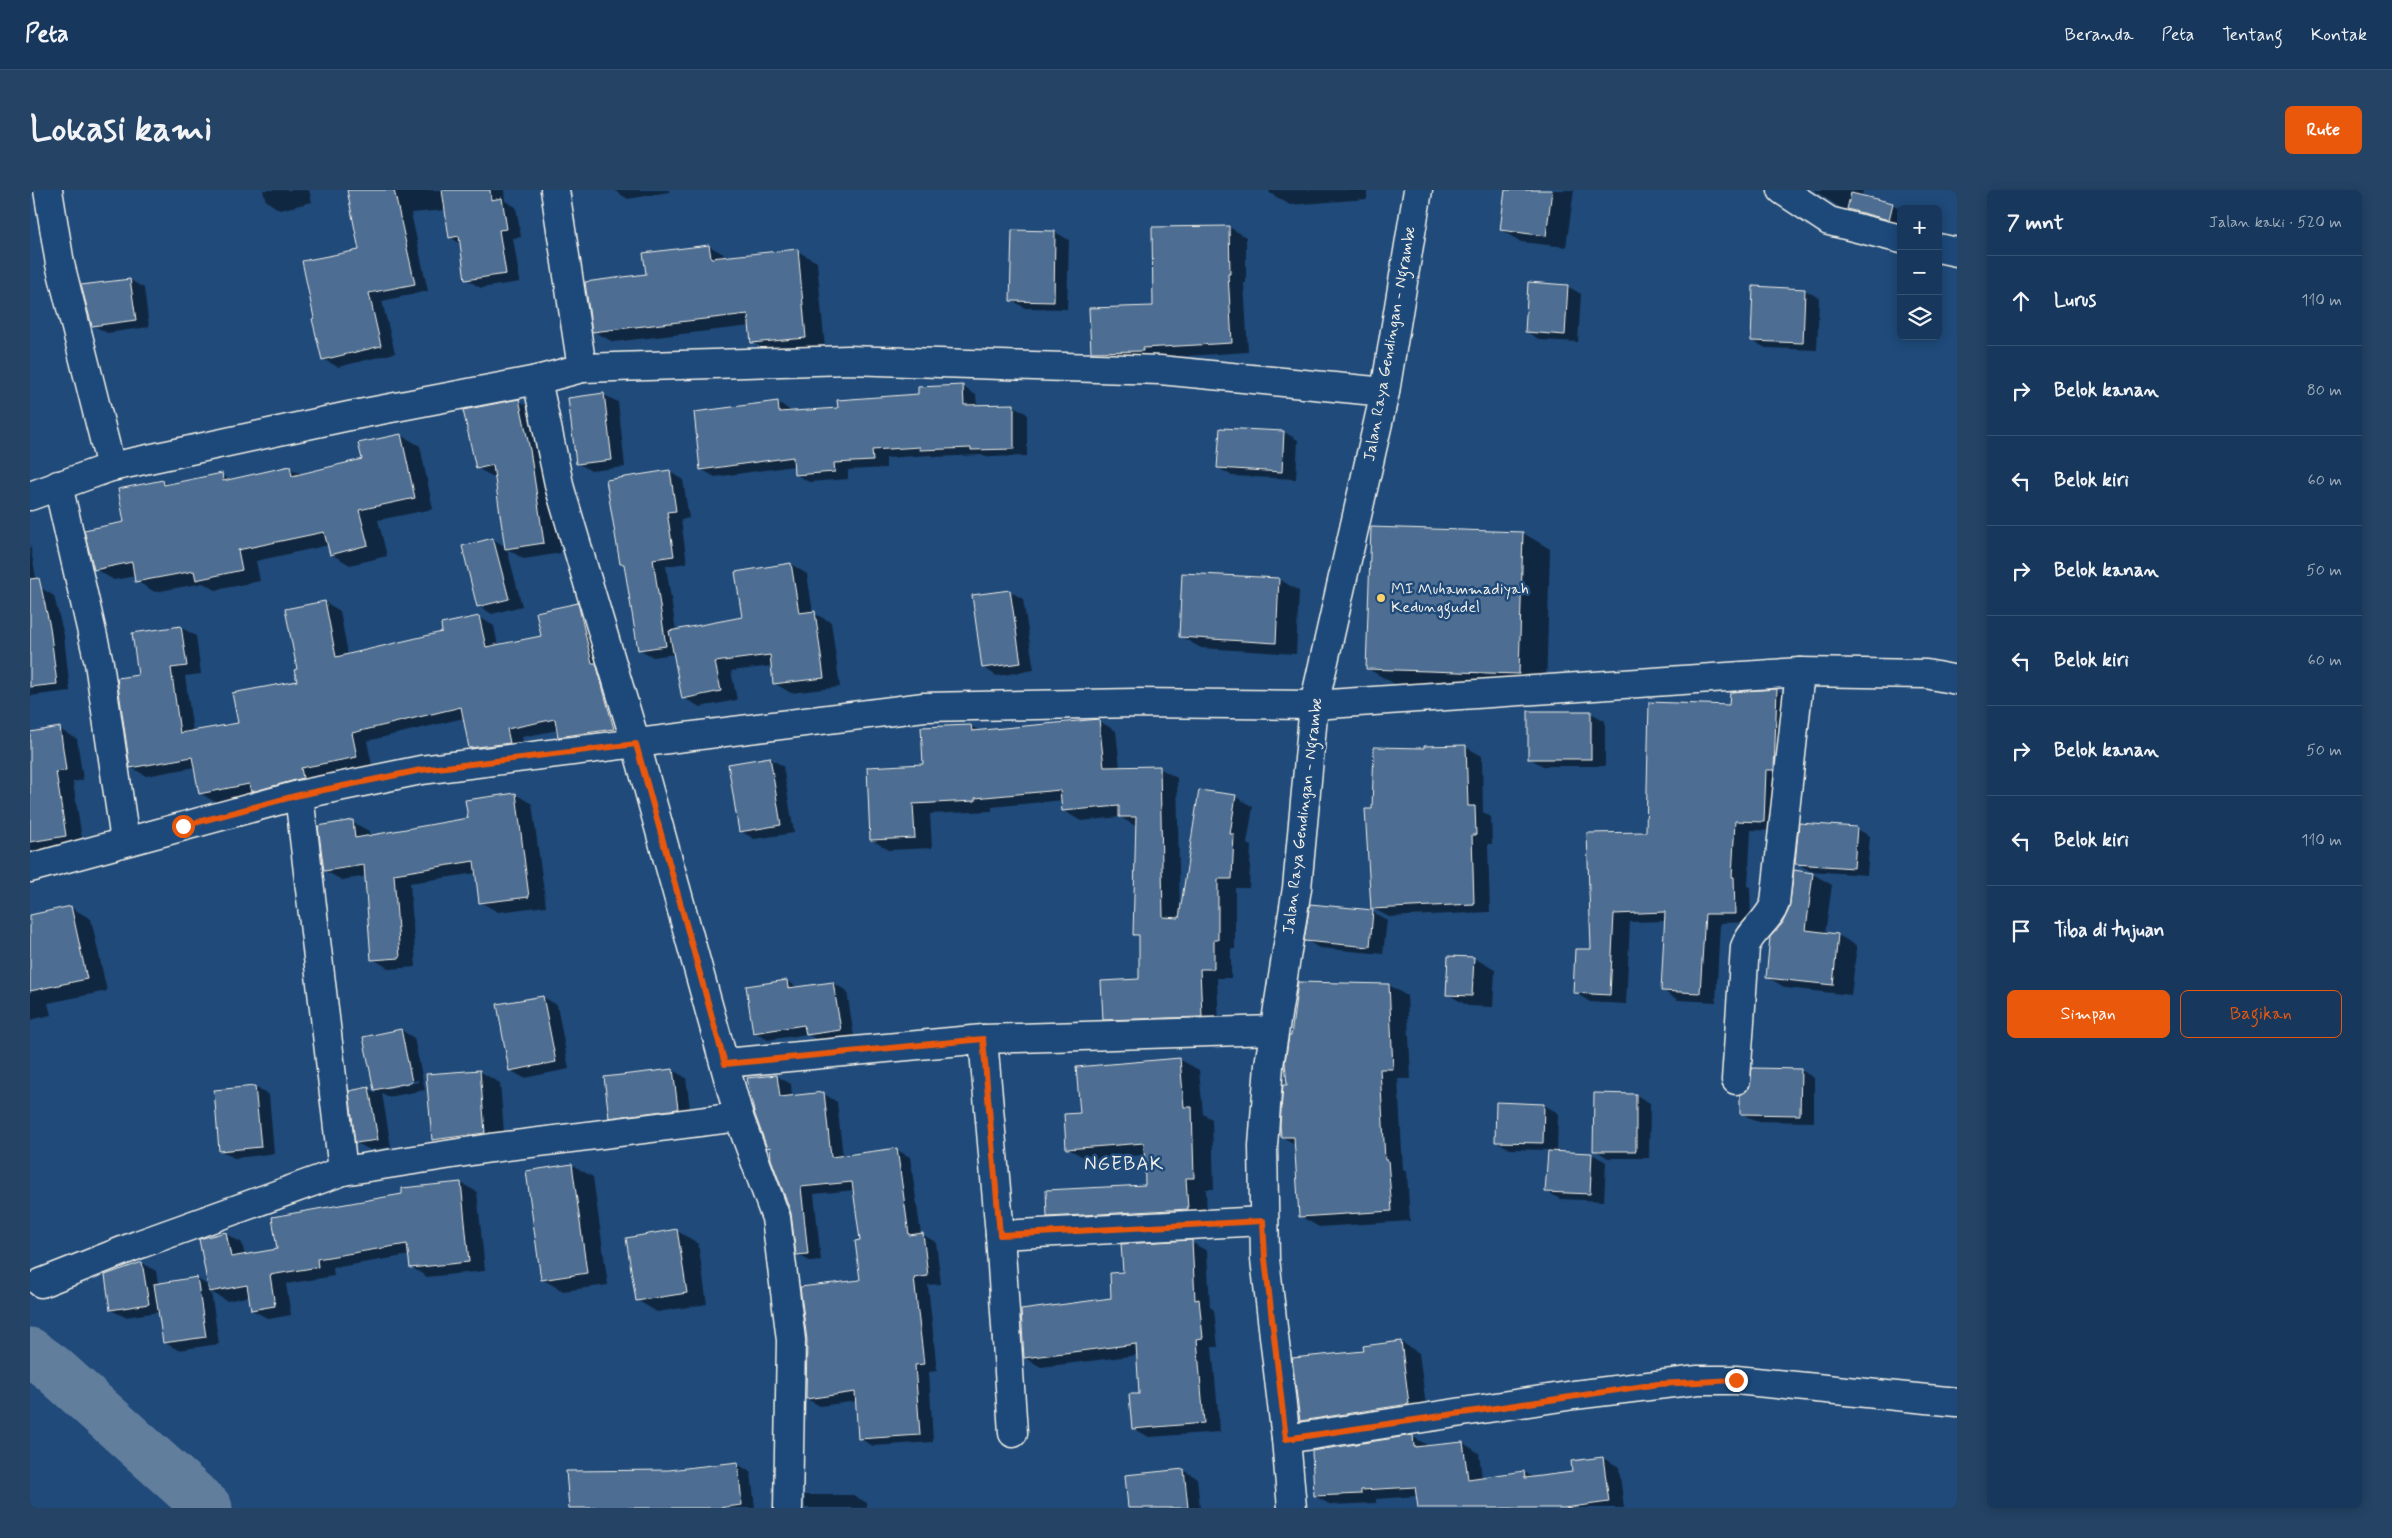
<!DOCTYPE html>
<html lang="id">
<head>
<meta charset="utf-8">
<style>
	body { margin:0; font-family:Mynerve,sans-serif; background:#244365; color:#f1f3f6 }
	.controls { position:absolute; right:15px; top:15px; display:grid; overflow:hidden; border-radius:8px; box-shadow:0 2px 12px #0003 }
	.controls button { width:45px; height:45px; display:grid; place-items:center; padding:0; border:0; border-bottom:1px solid #365272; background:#17385c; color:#f1f3f6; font:25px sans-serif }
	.stop { position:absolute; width:15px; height:15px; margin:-11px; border:4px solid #ea580c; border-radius:50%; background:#fff }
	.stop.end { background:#ea580c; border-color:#fff; box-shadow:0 1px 5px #0008 }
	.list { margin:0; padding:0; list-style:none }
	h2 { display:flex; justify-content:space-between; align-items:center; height:65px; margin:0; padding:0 20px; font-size:21px }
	h2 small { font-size:16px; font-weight:400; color:#9eacbb }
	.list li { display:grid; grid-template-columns:32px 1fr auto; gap:15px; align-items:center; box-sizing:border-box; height:90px; padding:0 20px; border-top:1px solid #365272 }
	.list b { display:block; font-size:19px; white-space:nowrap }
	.list em { font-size:16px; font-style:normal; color:#9eacbb }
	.actions { display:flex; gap:10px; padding:15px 20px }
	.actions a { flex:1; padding:11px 0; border:1px solid #ea580c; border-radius:8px; text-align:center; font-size:18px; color:#ea580c }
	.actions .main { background:#ea580c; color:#fff }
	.icon { flex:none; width:28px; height:28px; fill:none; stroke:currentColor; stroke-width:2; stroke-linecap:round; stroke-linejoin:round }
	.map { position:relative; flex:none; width:1927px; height:1318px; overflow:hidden; border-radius:8px }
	header { display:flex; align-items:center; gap:30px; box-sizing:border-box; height:70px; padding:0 25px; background:#17385c; border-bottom:1px solid #365272 }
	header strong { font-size:24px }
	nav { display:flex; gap:28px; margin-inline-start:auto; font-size:18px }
	.intro { display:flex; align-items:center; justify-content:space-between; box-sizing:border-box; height:120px; padding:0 30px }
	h1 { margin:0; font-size:35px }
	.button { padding:12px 22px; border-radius:8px; background:#ea580c; color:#fff; font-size:18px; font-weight:700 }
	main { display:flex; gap:30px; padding:0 30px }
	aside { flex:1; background:#17385c; border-radius:8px; box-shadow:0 2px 12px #0003 }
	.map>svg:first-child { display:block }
</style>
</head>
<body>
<header>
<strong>Peta</strong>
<nav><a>Beranda</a><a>Peta</a><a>Tentang</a><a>Kontak</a></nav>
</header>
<div class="intro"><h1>Lokasi kami</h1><a class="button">Rute</a></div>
<main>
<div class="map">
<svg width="1927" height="1318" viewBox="0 0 1927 1318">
	<rect width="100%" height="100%" fill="#1f4a7a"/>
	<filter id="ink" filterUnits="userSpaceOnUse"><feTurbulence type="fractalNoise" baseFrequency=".02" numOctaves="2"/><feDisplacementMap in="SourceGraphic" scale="10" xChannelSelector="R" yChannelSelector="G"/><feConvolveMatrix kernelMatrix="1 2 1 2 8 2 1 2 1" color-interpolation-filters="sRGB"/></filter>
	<g filter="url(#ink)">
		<!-- shadow -->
		<g fill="#0007" fill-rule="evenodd">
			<polygon points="233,0 279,0 282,12 250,20 236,11"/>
			<polygon points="318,0 474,0 475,11 486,17 491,47 483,48 490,92 451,98 436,89 431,54 420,47 416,20 381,23 398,101 352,111 365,163 308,177 293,169 286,129 330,61"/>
			<polygon points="584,0 639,0 639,2 598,9"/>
			<polygon points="1239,0 1337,0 1337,9 1260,15 1240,3"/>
			<polygon points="1476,0 1544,0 1536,57 1491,52 1471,40"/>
			<polygon points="1783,0 1833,0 1832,6 1862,14 1871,19 1871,36 1820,24"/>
			<polygon points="1199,37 1216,47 1216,93 1214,93 1218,162 1079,171 1062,161 1125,117"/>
			<polygon points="1025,42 1039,50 1037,119 995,118 982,110"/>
			<polygon points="679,56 699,67 767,61 787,72 795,158 742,163 722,152 721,136 583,152 563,141 617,85"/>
			<polygon points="100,90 114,98 119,137 77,143 63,135"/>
			<polygon points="1537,96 1551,104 1548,152 1510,150 1497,142"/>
			<polygon points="1724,98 1775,100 1789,108 1787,160 1736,158 1722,151"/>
			<polygon points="933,197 946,205 947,216 984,216 997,224 997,266 956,267 952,265 905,267 901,265 856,268 856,278 818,280 818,289 779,292 765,284 764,276 685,287 671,279 748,212 762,222 809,219"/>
			<polygon points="574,205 588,212 595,277 561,281 548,273"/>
			<polygon points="488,211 506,221 517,271 531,363 494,369 477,359 492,416 462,424 449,416 463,349 476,357 465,288 447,278"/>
			<polygon points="1254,242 1268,250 1266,289 1202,286 1189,278"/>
			<polygon points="371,245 390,256 403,319 348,330 357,366 320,375 301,364 299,355 226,371 230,391 186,400 173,393 125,402 106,391 105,386 84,390 65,379 96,333 133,292 139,295 191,285 201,290 259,278 271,284 333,270"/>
			<polygon points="640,282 653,290 659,328 651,330 657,373 636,376 646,441 713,428 761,374 777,384 783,423 801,432 810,497 761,503 744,493 742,476 701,481 707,510 670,517 654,508 645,464 623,467 609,459 596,376 591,374"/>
			<polygon points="1342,339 1493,343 1520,359 1516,499 1365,494 1338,479"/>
			<polygon points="0,354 8,399 11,398 24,406 34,446 40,501 0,506"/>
			<polygon points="1249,389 1269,401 1266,464 1171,458 1150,446"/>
			<polygon points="979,401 993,409 1004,480 967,486 954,478"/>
			<polygon points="295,412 310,421 318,465 414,443 449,427 464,436 468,456 512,447 547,414 563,423 599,547 544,555 529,546 528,540 492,547 495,561 455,566 440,557 434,528 337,551 342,575 286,587 288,597 226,604 185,612 170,603 166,577 116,586 101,577 109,486 150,437 166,446 171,484 155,486 163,542 209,534 268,492 269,480"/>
			<polygon points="1747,500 1763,510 1750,641 1721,640 1718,696 1720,697 1721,732 1690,733 1686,812 1648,810 1632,800 1636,731 1600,732 1596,814 1560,812 1544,802 1617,643 1701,517"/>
			<polygon points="1561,523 1575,531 1575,576 1513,576 1499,568"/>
			<polygon points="1069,531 1086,541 1090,578 1129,578 1147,588 1150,724 1170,601 1206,607 1223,617 1217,654 1221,656 1219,698 1205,698 1205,759 1201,759 1201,788 1187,788 1189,836 1091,839 1074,829 1110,791 1110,747 1105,744 1107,637 1090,627 1051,631 1034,621 1033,610 962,617 962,621 900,624 902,658 859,660 842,650 894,575 941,536 950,541"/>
			<polygon points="29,539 47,549 53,590 43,592 53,655 0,664 0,543"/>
			<polygon points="1436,557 1452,566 1453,622 1461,627 1462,654 1458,654 1460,722 1359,727 1342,718 1343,620 1396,559"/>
			<polygon points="739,568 753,576 764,643 724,649 711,641"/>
			<polygon points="485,604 502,614 516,716 468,722 450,712 446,683 380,693 386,777 360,779 343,769 337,686 312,690 295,681 322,632 339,641 340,646 439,629"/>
			<polygon points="1827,639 1840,646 1837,685 1780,681 1767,673"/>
			<polygon points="1783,684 1802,695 1795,744 1808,745 1827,756 1821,805 1756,798 1737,787 1753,734"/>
			<polygon points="1281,716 1343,722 1357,730 1353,764 1289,758 1276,750"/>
			<polygon points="40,717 61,729 77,801 18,813 21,825 0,830 0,726"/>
			<polygon points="1444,768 1465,780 1463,817 1438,816 1417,804"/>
			<polygon points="757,791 769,798 803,793 817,801 824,847 791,852 777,844 738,850 724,842"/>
			<polygon points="1359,795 1377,806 1381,889 1368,889 1373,980 1377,982 1380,1031 1289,1037 1270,1026 1265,954 1252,947 1262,847"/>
			<polygon points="513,807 527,815 539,879 494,888 480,880 468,815"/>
			<path d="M 371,840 L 384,848 L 395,900 L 359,907 L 352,903 L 361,957 L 340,960 L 327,953 L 339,899 L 346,903 L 335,848 ZM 388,890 L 388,892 L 355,899 L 355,897 Z"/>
			<polygon points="1149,869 1169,880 1173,924 1182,929 1184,999 1176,999 1177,1030 1038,1037 1018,1026 1116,996 1115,965 1057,969 1037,958"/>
			<polygon points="643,880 656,888 661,926 593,935 580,927"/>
			<polygon points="1771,880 1784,888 1784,932 1725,931 1711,923"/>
			<polygon points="449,881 470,893 475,954 423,961 403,949"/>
			<polygon points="747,886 761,894 762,907 794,904 807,912 813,967 867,960 880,967 891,1044 906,1052 911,1094 898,1095 907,1181 899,1182 903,1252 843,1256 829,1248 827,1211 790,1216 777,1209 831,1091 832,1051 825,1000 784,1004 791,1071 781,1072 767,1064 762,1023 741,959 738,957 718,889"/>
			<polygon points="225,897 239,905 244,964 204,968 190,960 185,901"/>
			<polygon points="1606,905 1620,913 1619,968 1578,968 1565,960"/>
			<polygon points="1467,914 1514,915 1528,923 1527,963 1562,964 1576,972 1574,1011 1530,1009 1516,1001 1519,960 1480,959 1466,951"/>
			<polygon points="542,975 563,987 578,1095 533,1101 512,1089"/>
			<polygon points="431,993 447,1002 455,1081 397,1087 381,1077 380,1065 303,1078 304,1086 256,1094 261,1125 239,1129 222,1120 220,1106 197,1111 181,1102 189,1154 148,1160 134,1152 129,1122 95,1127 81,1120 112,1073 126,1081 128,1094 166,1088 179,1096 196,1044 212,1053 215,1066 249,1060 374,1005"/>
			<polygon points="647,1041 668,1053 677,1114 627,1122 607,1110"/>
			<polygon points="1161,1052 1177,1061 1180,1117 1184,1120 1188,1157 1182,1157 1190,1242 1119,1247 1103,1238 1110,1205 1108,1165 1011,1177 995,1168 1083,1110 1094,1083"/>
			<polygon points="1371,1152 1389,1163 1397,1224 1289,1241 1271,1230 1335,1162"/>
			<polygon points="1383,1247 1399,1256 1433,1253 1449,1263 1452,1288 1494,1282 1504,1288 1544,1283 1573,1268 1589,1277 1594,1318 1389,1318 1387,1306 1346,1309 1346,1313 1301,1315 1285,1306"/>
			<polygon points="707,1274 721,1282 725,1318 541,1318 639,1281"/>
			<polygon points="1153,1280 1167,1288 1170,1318 1100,1318"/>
			<polygon points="775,1305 823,1305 837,1313 837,1318 775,1318"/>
		</g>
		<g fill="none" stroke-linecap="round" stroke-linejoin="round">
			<!-- river -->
			<polyline stroke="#627e9d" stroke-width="49" points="0,1162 22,1178 178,1318"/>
		</g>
		<!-- building -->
		<g fill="#4d6e92" stroke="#f4f1e8">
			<polygon points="317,0 364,0 385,94 339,103 351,156 292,170 282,129 284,128 272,71 329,60"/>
			<polygon points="412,0 460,0 461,10 472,8 477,39 469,40 476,84 435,90 429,46 419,48"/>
			<polygon points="1475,0 1522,0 1516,46 1470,40"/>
			<polygon points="1821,3 1863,13 1859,30 1817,19"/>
			<polygon points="1199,36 1200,84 1198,84 1202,153 1113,158 1113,161 1061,162 1059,118 1123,116 1122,37"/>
			<polygon points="982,40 1025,41 1024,112 980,111"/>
			<polygon points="679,55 681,68 768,59 776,148 721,153 718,124 562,142 555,92 616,84 613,63"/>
			<polygon points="100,89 106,130 62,136 51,95"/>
			<polygon points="1498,92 1538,95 1535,145 1495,142"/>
			<polygon points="1723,96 1775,99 1773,153 1721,151"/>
			<polygon points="933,195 934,215 984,214 984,259 941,260 941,258 890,260 890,257 842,260 843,271 804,273 805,282 764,285 763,267 670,280 664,222 748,211 749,222 808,218 807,210 888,204 888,197"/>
			<polygon points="574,203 582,270 546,274 538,208"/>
			<polygon points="489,209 500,260 514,353 475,359 463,275 446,279 433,220"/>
			<polygon points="1190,238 1254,241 1252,282 1187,278"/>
			<polygon points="371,244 385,308 329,320 338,355 300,365 294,342 208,360 212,380 166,390 164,381 105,392 102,372 64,380 54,340 94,332 88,299 133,290 134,295 192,283 193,291 260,276 262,286 332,269 328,253"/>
			<polygon points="640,280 646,321 637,322 644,366 623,369 636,456 608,460 594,374 590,374 576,290"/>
			<polygon points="1341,337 1493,342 1489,484 1336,479"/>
			<polygon points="463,348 479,409 447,417 432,356"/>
			<polygon points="761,373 769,423 785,421 794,488 743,494 740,465 685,472 691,501 652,509 639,441 712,427 705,382"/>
			<polygon points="1152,383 1249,388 1246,453 1149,447"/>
			<polygon points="9,388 20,437 27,494 0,497 0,389"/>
			<polygon points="980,400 991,473 952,478 942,405"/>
			<polygon points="295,411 306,467 412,442 411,434 449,426 456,457 511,446 506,422 548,413 562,473 566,473 584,539 528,547 525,529 477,539 480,553 439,558 431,517 322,543 327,567 271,578 273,588 221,602 219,594 169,604 162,567 100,578 87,488 108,485 102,443 151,436 157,476 141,478 150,543 208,533 202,503 267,491 264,480 267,479 255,419"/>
			<polygon points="1747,499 1744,580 1736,580 1734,632 1705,631 1702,687 1704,687 1705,724 1675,724 1670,803 1631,801 1635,722 1584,724 1580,805 1543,803 1545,759 1561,759 1557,643 1616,642 1619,512 1699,515 1700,502"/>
			<rect x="1498" y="521" width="63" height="48"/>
			<polygon points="1069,529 1074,577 1130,576 1133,727 1149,728 1169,600 1206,605 1200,644 1204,644 1202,689 1188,689 1188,750 1184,750 1184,779 1170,779 1172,827 1073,830 1071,791 1109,789 1109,745 1103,745 1106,627 1089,627 1089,616 1032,621 1030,600 945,608 945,611 883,614 885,648 840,650 837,577 893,574 891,537 941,535 942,541"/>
			<polygon points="30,537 36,580 26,582 36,646 0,652 0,542"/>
			<polygon points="1436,555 1438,616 1445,616 1446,645 1442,645 1444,714 1341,719 1335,619 1342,619 1344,557 1394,558 1394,556"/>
			<polygon points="740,567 751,635 709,642 698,574"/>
			<polygon points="486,603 499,707 449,713 444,671 364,684 370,768 341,770 334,675 294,681 288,636 323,630 325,648 438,628 435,610"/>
			<polygon points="1769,633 1827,637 1824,678 1765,674"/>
			<polygon points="1764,680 1783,683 1776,740 1808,744 1803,795 1736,788 1740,747 1752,734 1759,719"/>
			<polygon points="1280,714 1343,720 1340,757 1274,751"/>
			<polygon points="41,716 57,789 0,801 0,725"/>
			<polygon points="1418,766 1444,767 1442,806 1416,805"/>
			<polygon points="757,790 758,798 803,792 811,840 776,845 774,835 723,843 716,796"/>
			<polygon points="1268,792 1359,794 1363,879 1350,879 1355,970 1358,970 1362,1021 1269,1027 1264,947 1251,947 1250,935 1253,895 1257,895 1255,872 1259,846 1261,846"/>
			<polygon points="513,806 526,872 479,881 467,814"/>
			<polygon points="371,839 382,892 344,900 333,847"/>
			<polygon points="1150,868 1154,917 1162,917 1164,988 1156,988 1158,1019 1017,1027 1016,1000 1115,995 1114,953 1036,959 1034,924 1050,923 1046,877"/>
			<polygon points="1722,878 1771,879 1770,925 1710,924 1710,905 1719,898"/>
			<polygon points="643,879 648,919 579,928 574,887"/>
			<polygon points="450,880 455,943 402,950 396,884"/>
			<polygon points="747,885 750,907 794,902 801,967 867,958 879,1045 893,1043 898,1086 884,1088 894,1174 885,1175 890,1245 828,1249 825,1202 776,1209 777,1150 770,1097 830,1090 825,1051 830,1050 822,992 771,997 778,1064 766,1065 761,1023 741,969 740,957 737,958 724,922 717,888"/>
			<polygon points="225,896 231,957 189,961 184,900"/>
			<polygon points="339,897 348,950 325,953 319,901"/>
			<polygon points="1564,903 1606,904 1606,961 1563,961"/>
			<polygon points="1466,912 1514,914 1513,953 1465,952"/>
			<polygon points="1518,961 1562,963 1560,1004 1515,1002"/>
			<polygon points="542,974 557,1083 511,1090 496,981"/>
			<polygon points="431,992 439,1072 380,1078 377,1054 287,1069 288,1077 240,1085 245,1116 221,1120 217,1095 179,1102 169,1049 196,1042 201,1067 247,1059 242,1027 372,1004 372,998"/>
			<polygon points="647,1039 657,1103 606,1111 596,1048"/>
			<polygon points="1162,1050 1165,1110 1169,1109 1173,1148 1167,1149 1174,1233 1102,1239 1099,1204 1109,1204 1106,1154 994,1168 991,1120 1081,1108 1080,1083 1093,1082 1091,1054"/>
			<polygon points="112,1072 119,1114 80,1120 75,1085"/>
			<polygon points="167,1087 176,1147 133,1153 124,1094"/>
			<polygon points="1371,1151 1379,1214 1270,1231 1262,1168 1334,1161 1333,1156"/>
			<polygon points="1383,1245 1384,1257 1433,1252 1438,1289 1494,1281 1495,1288 1542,1282 1541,1271 1573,1267 1579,1312 1534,1318 1388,1318 1385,1297 1331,1300 1331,1304 1284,1306 1282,1261"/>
			<polygon points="708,1272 712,1315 688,1318 539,1318 536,1281 639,1280"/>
			<polygon points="1154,1279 1158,1318 1098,1318 1095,1285"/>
		</g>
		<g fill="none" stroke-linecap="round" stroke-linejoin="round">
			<!-- street casing -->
			<g stroke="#f4f1e8" stroke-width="31">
				<g id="street">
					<polyline points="18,0 30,74 81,277"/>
					<polyline points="525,0 552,178 818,170 1130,180 1355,202"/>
					<polyline points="1752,0 1799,31 1871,49"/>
					<polyline points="1908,58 1927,62"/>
					<polyline points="28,295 69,473 95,651"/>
					<polyline points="0,306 81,277 319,226 507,190 530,299 606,554 709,927 746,1028 761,1150 758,1318"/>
					<polyline points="269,605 313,981"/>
					<polyline points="0,678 269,605 391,580 894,517 1106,513 1284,515 1770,482 1896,484 1927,490"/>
					<polyline points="953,849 1244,840"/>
					<polyline points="695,873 953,849 970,1045"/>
					<path d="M 1706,890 L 1715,757 C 1721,740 1739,731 1745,713 L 1770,482"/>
					<polyline points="11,1093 110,1054 313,981 461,958 709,927"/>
					<polyline points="983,1243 970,1045 1233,1031"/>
					<polyline points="1256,1249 1544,1205 1668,1190 1706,1190 1927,1212"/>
				</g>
			</g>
			<!-- secondary casing -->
			<g stroke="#f4f1e8" stroke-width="31">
				<g id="secondary">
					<polyline points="507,190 552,178"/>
					<polyline points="1262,1318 1256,1249 1235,1069 1233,956 1239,875 1267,698 1284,515 1355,202 1388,0"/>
				</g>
			</g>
			<!-- street -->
			<use href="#street" stroke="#1f4a7a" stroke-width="28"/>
			<!-- secondary -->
			<use href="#secondary" stroke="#1f4a7a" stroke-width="28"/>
		</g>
	</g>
	<g fill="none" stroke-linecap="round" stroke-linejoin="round" filter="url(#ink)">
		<!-- route -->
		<polyline stroke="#ea580c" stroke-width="6" points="153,636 269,605 391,580 606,554 695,874 953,849 970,1045 1233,1031 1235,1069 1256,1249 1628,1194 1706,1190"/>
	</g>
	<!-- markers -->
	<circle fill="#ffd166" stroke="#1f4a7a" stroke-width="2" cx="1351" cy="408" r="5"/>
	<g text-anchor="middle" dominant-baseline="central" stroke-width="5" stroke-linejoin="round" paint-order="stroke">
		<!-- street labels -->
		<g font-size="16" fill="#f4f1e8" stroke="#1f4a7a">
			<text transform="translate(1360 154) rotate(-80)">Jalan Raya Gendingan - Ngrambe</text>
			<text transform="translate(1273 626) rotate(-83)">Jalan Raya Gendingan - Ngrambe</text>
		</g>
		<!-- poi labels -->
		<g font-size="16" fill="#f4f1e8" stroke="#1f4a7a" text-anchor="start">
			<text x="1361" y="399">MI Muhammadiyah<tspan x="1361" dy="18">Kedunggudel</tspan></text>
		</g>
		<!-- quarter labels -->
		<g font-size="19" letter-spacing="1" fill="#f4f1e8" stroke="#1f4a7a">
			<text x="1094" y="974">NGEBAK</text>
		</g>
	</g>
</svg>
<div class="controls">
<button>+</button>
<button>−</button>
<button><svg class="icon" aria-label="layers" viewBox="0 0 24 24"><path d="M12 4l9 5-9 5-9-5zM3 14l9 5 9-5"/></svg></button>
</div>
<div class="stop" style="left:153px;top:636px"></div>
<div class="stop end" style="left:1706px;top:1190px"></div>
</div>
<aside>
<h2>7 mnt<small>Jalan kaki · 520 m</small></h2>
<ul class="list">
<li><svg class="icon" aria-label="ahead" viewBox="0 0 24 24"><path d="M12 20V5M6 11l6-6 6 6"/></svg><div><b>Lurus</b></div><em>110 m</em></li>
<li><svg class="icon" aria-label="right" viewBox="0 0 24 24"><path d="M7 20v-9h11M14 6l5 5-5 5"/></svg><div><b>Belok kanan</b></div><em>80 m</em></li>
<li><svg class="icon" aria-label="left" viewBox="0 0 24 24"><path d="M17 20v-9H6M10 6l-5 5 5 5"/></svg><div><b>Belok kiri</b></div><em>60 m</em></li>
<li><svg class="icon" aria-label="right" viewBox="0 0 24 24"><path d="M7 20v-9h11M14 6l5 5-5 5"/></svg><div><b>Belok kanan</b></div><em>50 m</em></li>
<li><svg class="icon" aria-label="left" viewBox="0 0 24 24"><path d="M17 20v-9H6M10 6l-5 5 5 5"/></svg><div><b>Belok kiri</b></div><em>60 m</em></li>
<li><svg class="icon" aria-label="right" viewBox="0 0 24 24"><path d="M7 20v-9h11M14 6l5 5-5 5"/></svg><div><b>Belok kanan</b></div><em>50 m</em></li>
<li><svg class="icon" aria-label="left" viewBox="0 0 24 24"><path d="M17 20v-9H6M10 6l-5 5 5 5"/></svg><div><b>Belok kiri</b></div><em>110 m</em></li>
<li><svg class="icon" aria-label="arrive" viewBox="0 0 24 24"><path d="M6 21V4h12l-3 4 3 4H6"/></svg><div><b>Tiba di tujuan</b></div></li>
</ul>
<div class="actions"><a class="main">Simpan</a><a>Bagikan</a></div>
</aside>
</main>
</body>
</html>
